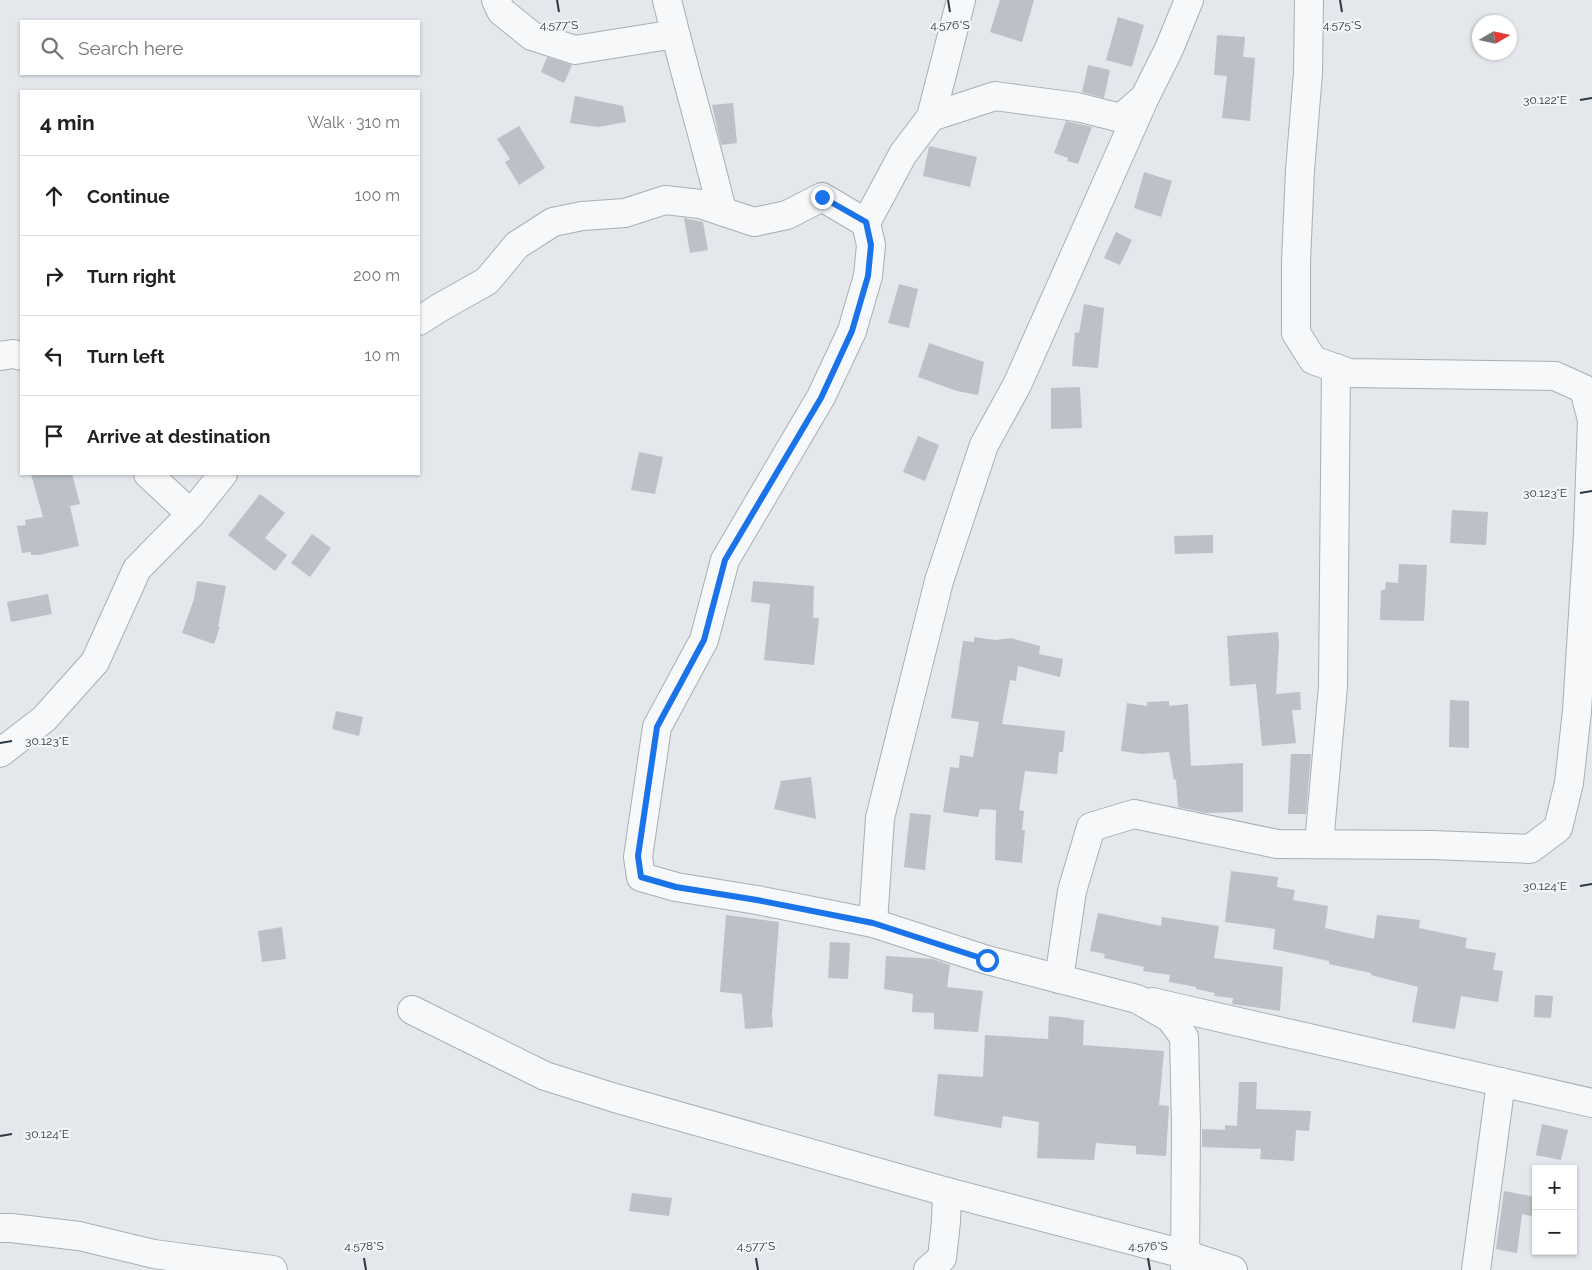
<!DOCTYPE html>
<html lang="en">
<head>
<meta charset="utf-8">
<style>
	body { margin:0; font-family:Raleway,sans-serif; background:#f2f2f2; color:#202124 }
	.controls { position:absolute; right:15px; bottom:15px; display:grid; overflow:hidden; border-radius:0px; box-shadow:0 1px 4px #0004 }
	.controls button { width:45px; height:45px; display:grid; place-items:center; padding:0; border:0; border-bottom:1px solid #e0e0e0; background:#fff; color:#202124; font:25px sans-serif }
	.compass { position:absolute; left:1472px; top:15px; width:45px; height:45px; border-radius:50%; background:#fff; box-shadow:0 1px 4px #0004; rotate:81deg }
	.stop { position:absolute; width:15px; height:15px; margin:-11px; border:4px solid #1a73e8; border-radius:50%; background:#fff }
	.stop.end { background:#1a73e8; border-color:#fff; box-shadow:0 1px 5px #0008 }
	.list { margin:0; padding:0; list-style:none }
	h2 { display:flex; justify-content:space-between; align-items:center; height:65px; margin:0; padding:0 20px; font-size:21px }
	h2 small { font-size:16px; font-weight:400; color:#757577 }
	.list li { display:grid; grid-template-columns:32px 1fr auto; gap:15px; align-items:center; box-sizing:border-box; height:80px; padding:0 20px; border-top:1px solid #e0e0e0 }
	.list b { display:block; font-size:19px; white-space:nowrap }
	.list em { font-size:16px; font-style:normal; color:#757577 }
	.icon { flex:none; width:28px; height:28px; fill:none; stroke:currentColor; stroke-width:2; stroke-linecap:round; stroke-linejoin:round }
	.map { position:relative; flex:none; width:1592px; height:1270px; overflow:hidden }
	.search { position:absolute; background:#fff; box-shadow:0 1px 4px #0004; left:20px; top:20px; width:400px; height:55px; display:flex; align-items:center; gap:12px; box-sizing:border-box; padding:0 18px; border-radius:0px; color:#757577; font-size:19px }
	.panel { position:absolute; background:#fff; box-shadow:0 1px 4px #0004; left:20px; top:90px; width:400px; height:385px; border-radius:0px }
	.map>svg:first-child { display:block }
</style>
</head>
<body>
<div class="map">
<svg width="1592" height="1270" viewBox="0 0 1592 1270">
	<rect width="100%" height="100%" fill="#e4e7eb"/>
	<!-- building -->
	<g fill="#bbc1c7">
		<polygon points="1000,0 1034,0 1022,42 990,32"/>
		<polygon points="1118,17 1144,25 1132,67 1106,60"/>
		<polygon points="1217,35 1245,37 1243,57 1255,58 1250,121 1222,118 1227,76 1214,75"/>
		<polygon points="547,57 572,65 564,83 541,72"/>
		<polygon points="1088,65 1110,70 1104,98 1082,92"/>
		<polygon points="575,96 623,106 626,122 598,127 570,123"/>
		<polygon points="733,103 737,143 721,145 712,105"/>
		<polygon points="1066,121 1092,127 1078,164 1067,161 1068,158 1054,153"/>
		<polygon points="519,126 545,168 519,185 505,162 510,159 497,139"/>
		<polygon points="929,146 977,157 970,187 923,176"/>
		<polygon points="1144,172 1172,181 1161,217 1134,208"/>
		<polygon points="684,218 703,222 708,250 690,253"/>
		<polygon points="1116,232 1132,240 1120,265 1104,258"/>
		<polygon points="899,284 918,289 909,328 888,323"/>
		<polygon points="1084,304 1104,308 1098,368 1072,366 1075,332 1079,333"/>
		<polygon points="929,343 984,362 978,395 957,391 918,377"/>
		<polygon points="1080,387 1082,428 1051,429 1051,388"/>
		<polygon points="918,436 939,445 925,481 903,472"/>
		<polygon points="639,452 663,457 655,494 631,490"/>
		<polygon points="31,474 72,474 80,504 70,506 79,546 39,555 31,555 31,552 22,553 17,526 26,525 25,520 43,517"/>
		<polygon points="260,494 285,513 265,538 287,555 275,571 228,535"/>
		<polygon points="1452,510 1488,512 1486,545 1450,543"/>
		<polygon points="312,534 331,548 310,577 291,563"/>
		<polygon points="1213,535 1213,553 1175,554 1174,536"/>
		<polygon points="1399,564 1427,565 1424,621 1380,620 1381,590 1385,590 1386,582 1398,583"/>
		<polygon points="197,581 226,586 218,627 220,627 214,644 182,633 194,599"/>
		<polygon points="753,581 814,586 813,618 819,618 814,665 764,660 770,604 751,602"/>
		<polygon points="48,594 52,614 11,622 7,602"/>
		<polygon points="1278,632 1279,644 1276,694 1300,692 1301,710 1292,710 1296,743 1262,746 1256,684 1230,686 1227,636"/>
		<polygon points="974,637 995,640 1011,638 1040,646 1039,654 1063,659 1060,677 1018,666 1016,681 1010,680 1002,724 1065,731 1063,752 1059,752 1057,774 1025,771 1019,810 1024,811 1022,830 1025,830 1022,863 995,860 996,810 980,809 978,817 943,812 950,767 959,768 960,755 973,757 979,722 951,718 963,641 974,642"/>
		<polygon points="1450,700 1469,701 1469,748 1449,747"/>
		<polygon points="1169,701 1169,706 1188,704 1191,766 1243,763 1243,812 1206,813 1178,807 1176,779 1174,780 1169,752 1141,754 1121,751 1127,703 1147,706 1147,702"/>
		<polygon points="336,711 363,717 359,736 332,729"/>
		<polygon points="1291,754 1311,754 1306,814 1288,814"/>
		<polygon points="811,777 816,819 774,809 781,781"/>
		<polygon points="910,813 931,815 925,870 904,867"/>
		<polygon points="1231,871 1278,877 1277,887 1295,890 1293,900 1328,906 1325,928 1374,939 1377,915 1420,920 1419,928 1467,938 1465,948 1496,953 1493,970 1503,971 1498,1002 1461,996 1455,1029 1412,1022 1418,987 1371,975 1371,973 1329,964 1329,961 1273,949 1275,929 1225,922"/>
		<polygon points="1098,913 1161,926 1162,917 1219,926 1214,958 1283,967 1280,1011 1232,1004 1233,998 1214,996 1215,993 1196,989 1196,987 1169,982 1170,975 1143,971 1144,967 1104,958 1105,954 1090,951"/>
		<polygon points="726,915 779,922 772,1015 773,1027 745,1029 742,994 720,992"/>
		<polygon points="282,927 286,959 262,962 258,931"/>
		<polygon points="830,942 850,943 848,979 828,978"/>
		<polygon points="886,956 933,959 950,965 947,987 983,991 978,1032 934,1029 934,1013 912,1012 913,994 884,989"/>
		<polygon points="1535,995 1553,996 1551,1018 1534,1017"/>
		<polygon points="1049,1016 1071,1018 1071,1019 1084,1020 1083,1045 1164,1051 1159,1105 1169,1106 1166,1156 1136,1154 1136,1146 1096,1143 1094,1160 1037,1158 1039,1122 1003,1116 1001,1128 934,1116 938,1074 983,1077 985,1035 1048,1039"/>
		<polygon points="1239,1082 1257,1082 1256,1109 1311,1111 1309,1131 1296,1130 1294,1161 1260,1159 1261,1149 1202,1147 1202,1129 1225,1130 1225,1125 1237,1126"/>
		<polygon points="1542,1124 1568,1130 1561,1160 1536,1155"/>
		<polygon points="1504,1191 1536,1197 1536,1217 1522,1214 1517,1253 1496,1249"/>
		<polygon points="632,1193 672,1198 669,1216 629,1211"/>
	</g>
	<g fill="none" stroke-linecap="round" stroke-linejoin="round">
		<!-- minor casing -->
		<g stroke="#a9afb5" stroke-width="30">
			<g id="minor">
				<polyline points="496,0 501,11 532,36 575,50 675,34"/>
				<path d="M 667,0 C 684,71 705,140 722,211"/>
				<polyline points="931,117 961,0"/>
				<polyline points="866,223 871,245 868,276 852,331 821,397 725,560 704,640 657,727 638,857 641,877 676,887 757,900 873,923"/>
				<polyline points="419,321 439,308 487,281 517,245 553,222 582,216 625,213 665,200 700,204 754,222 787,215 822,197 866,223 903,154 931,117 995,96 1077,107 1121,118 1145,97"/>
				<polyline points="0,356 13,354 21,356"/>
				<polyline points="148,474 191,514"/>
				<polyline points="0,753 44,719 95,662 137,569 191,514 223,474"/>
				<polyline points="1319,844 1333,686 1336,368"/>
				<polyline points="1059,979 1072,891 1091,827 1134,814 1277,844 1433,845 1530,849 1558,828 1569,783 1577,711 1588,534 1592,420 1584,389 1555,376 1349,373 1313,360 1296,333 1296,262 1300,170 1308,73 1309,0"/>
				<polyline points="1152,1002 1592,1103"/>
				<polyline points="412,1010 545,1076 615,1098 947,1192 1184,1254 1233,1270"/>
				<polyline points="0,1228 11,1228 79,1236 154,1254 273,1270"/>
				<polyline points="928,1270 942,1258 946,1222 947,1192"/>
				<polyline points="1185,1270 1186,1125 1184,1037 1170,1018 1137,999 987,960 873,923 880,818 939,581 984,445 1017,385 1145,97 1169,49 1189,0"/>
				<polyline points="1476,1270 1501,1082"/>
			</g>
		</g>
		<!-- minor -->
		<use href="#minor" stroke="#f6f8f9" stroke-width="28"/>
	</g>
	<g fill="none" stroke-linecap="round" stroke-linejoin="round">
		<!-- route -->
		<polyline stroke="#1a73e8" stroke-width="6" points="822,197 866,222 871,245 868,276 852,331 821,398 725,560 704,640 657,727 638,856 641,877 676,887 757,900 873,923 987,960"/>
	</g>
	<!-- ticks -->
	<path fill="none" stroke="#2c3842" stroke-width="2" d="M 557,0 L 559,12M 948,0 L 950,12M 1340,0 L 1342,12M 1580,100 L 1592,98M 1580,493 L 1592,491M 0,743 L 12,741M 1580,886 L 1592,884M 0,1136 L 12,1134M 364,1258 L 366,1270M 756,1258 L 758,1270M 1148,1258 L 1150,1270"/>
	<g font-size="12" text-anchor="middle" fill="#2c3842" stroke="#f3f6f8" stroke-width="4.5" stroke-linejoin="round" paint-order="stroke">
		<text x="559" y="29">4.577°S</text>
		<text x="950" y="29">4.576°S</text>
		<text x="1342" y="29">4.575°S</text>
		<text x="1545" y="104">30.122°E</text>
		<text x="1545" y="497">30.123°E</text>
		<text x="47" y="745">30.123°E</text>
		<text x="1545" y="890">30.124°E</text>
		<text x="47" y="1138">30.124°E</text>
		<text x="364" y="1250">4.578°S</text>
		<text x="756" y="1250">4.577°S</text>
		<text x="1148" y="1250">4.576°S</text>
	</g>
</svg>
<div class="controls">
<button>+</button>
<button>−</button>
</div>
<svg class="compass" viewBox="-18 -18 36 36"><path d="M0-13l5 13h-10z" fill="#e53935"/><path d="M0 13l5-13h-10z" fill="#757577"/></svg>
<div class="stop" style="left:987px;top:960px"></div>
<div class="stop end" style="left:822px;top:197px"></div>
<div class="search"><svg class="icon" aria-label="search" viewBox="0 0 24 24"><circle cx="10" cy="10" r="6"/><path d="M15 15l6 6"/></svg>Search here</div>
<section class="panel">
<h2>4 min<small>Walk · 310 m</small></h2>
<ul class="list">
<li><svg class="icon" aria-label="ahead" viewBox="0 0 24 24"><path d="M12 20V5M6 11l6-6 6 6"/></svg><div><b>Continue</b></div><em>100 m</em></li>
<li><svg class="icon" aria-label="right" viewBox="0 0 24 24"><path d="M7 20v-9h11M14 6l5 5-5 5"/></svg><div><b>Turn right</b></div><em>200 m</em></li>
<li><svg class="icon" aria-label="left" viewBox="0 0 24 24"><path d="M17 20v-9H6M10 6l-5 5 5 5"/></svg><div><b>Turn left</b></div><em>10 m</em></li>
<li><svg class="icon" aria-label="arrive" viewBox="0 0 24 24"><path d="M6 21V4h12l-3 4 3 4H6"/></svg><div><b>Arrive at destination</b></div></li>
</ul>
</section>
</div>
</body>
</html>
